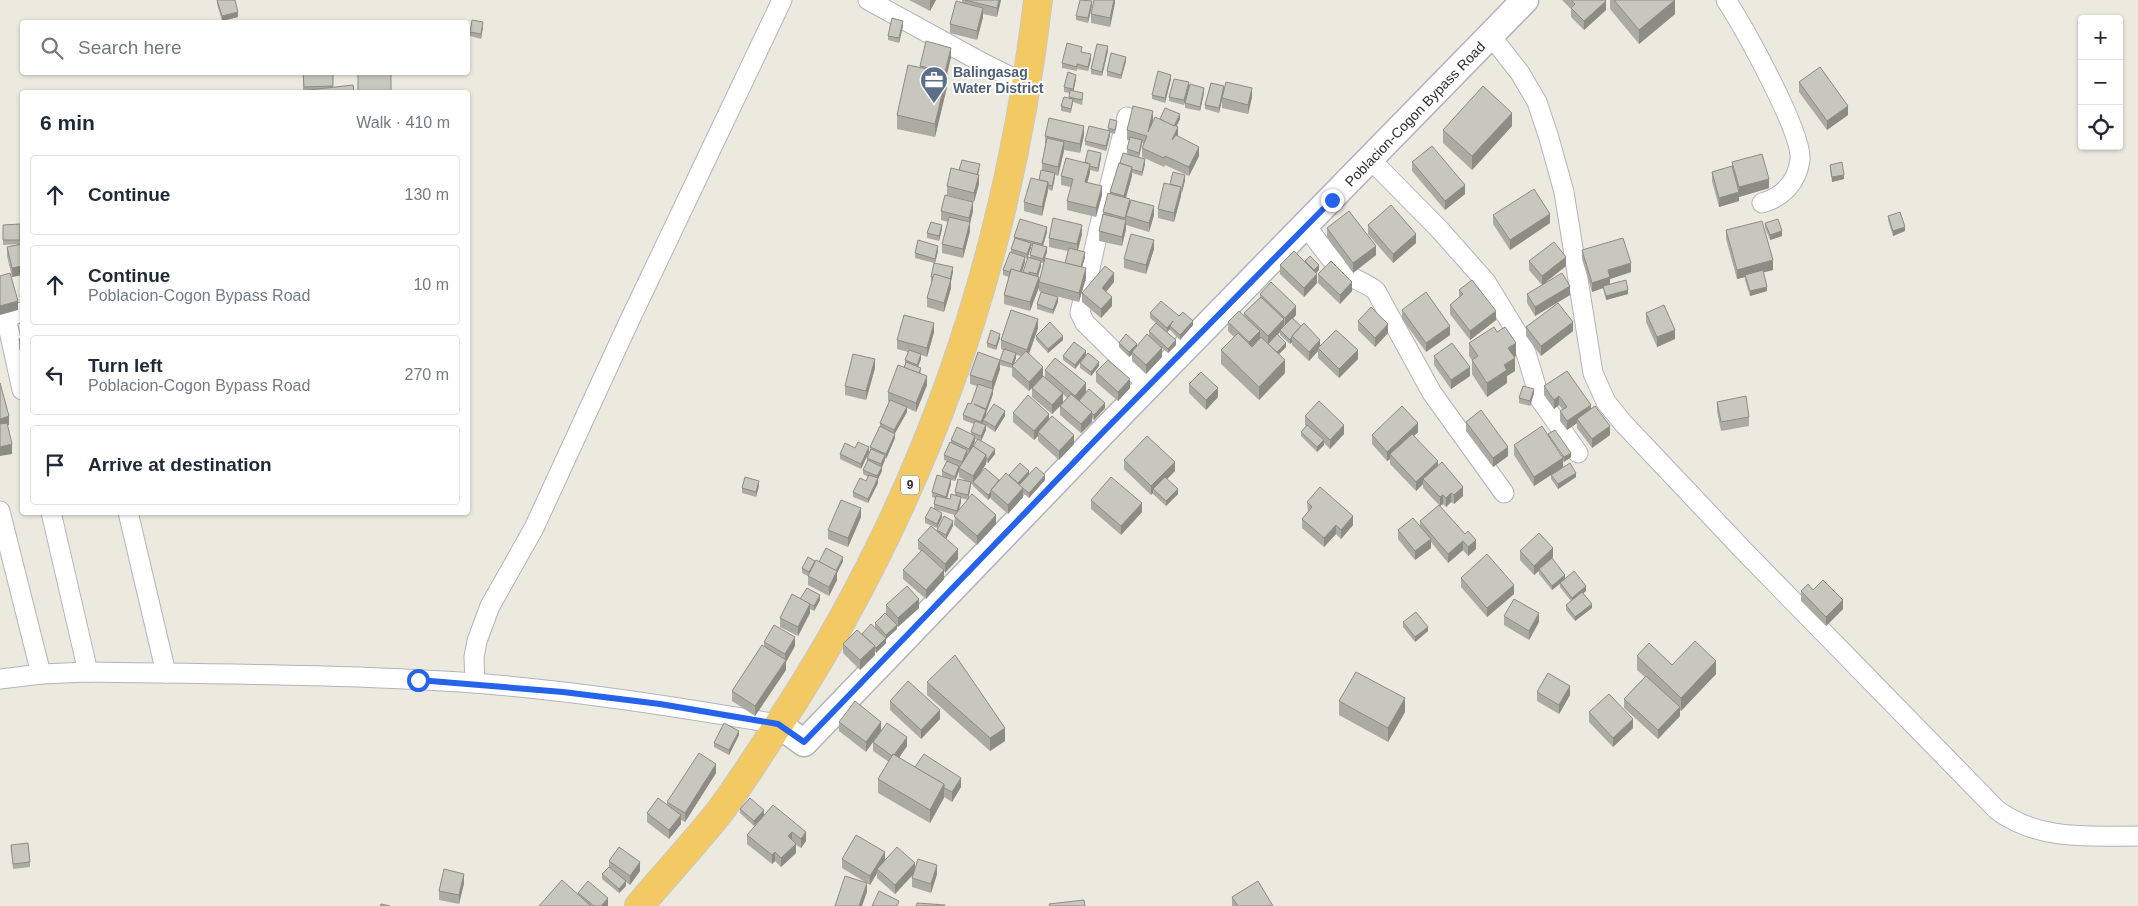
<!DOCTYPE html>
<html lang="en">
<head>
<meta charset="utf-8">
<style>
	body { margin:0; font-family:Helvetica,sans-serif; background:#f2f2f3; color:#1f2937 }
	.controls { position:absolute; right:15px; top:15px; display:grid; overflow:hidden; border-radius:5px; box-shadow:0 1px 4px #0004 }
	.controls button { width:45px; height:45px; display:grid; place-items:center; padding:0; border:0; border-bottom:1px solid #e0e1e3; background:#fff; color:#1f2937; font:25px sans-serif }
	.stop { position:absolute; width:15px; height:15px; margin:-11px; border:4px solid #2563eb; border-radius:50%; background:#fff }
	.stop.end { background:#2563eb; border-color:#fff; box-shadow:0 1px 5px #0008 }
	.list { margin:0; padding:0; list-style:none }
	h2 { display:flex; justify-content:space-between; align-items:center; height:65px; margin:0; padding:0 20px; font-size:21px }
	h2 small { font-size:16px; font-weight:400; color:#747a83 }
	.list li { display:grid; grid-template-columns:32px 1fr auto; gap:15px; align-items:center; box-sizing:border-box; height:80px; margin:0 10px 10px; padding:0 10px; border:1px solid #e0e1e3; border-radius:5px }
	.list b { display:block; font-size:19px; white-space:nowrap }
	.list p { margin:0; font-size:16px; white-space:nowrap; color:#747a83 }
	.list em { font-size:16px; font-style:normal; color:#747a83 }
	.icon { flex:none; width:28px; height:28px; fill:none; stroke:currentColor; stroke-width:2; stroke-linecap:round; stroke-linejoin:round }
	.map { position:relative; flex:none; width:2138px; height:906px; overflow:hidden }
	.search { position:absolute; background:#fff; box-shadow:0 1px 4px #0004; left:20px; top:20px; width:450px; height:55px; display:flex; align-items:center; gap:12px; box-sizing:border-box; padding:0 18px; border-radius:5px; color:#747a83; font-size:19px }
	.panel { position:absolute; background:#fff; box-shadow:0 1px 4px #0004; left:20px; top:90px; width:450px; height:425px; border-radius:5px }
	.map>svg:first-child { display:block }
</style>
</head>
<body>
<div class="map">
<svg width="2138" height="906" viewBox="0 0 2138 906">
	<rect width="100%" height="100%" fill="#eceadf"/>
	<g fill="none" stroke-linecap="round" stroke-linejoin="round">
		<!-- street casing -->
		<g stroke="#b3b2be" stroke-width="21">
			<g id="street">
				<polyline points="868,0 981,62 1027,85"/>
				<path d="M 1726,0 C 1743,26 1803,133 1800,160 C 1797,182 1783,197 1762,203"/>
				<path d="M 1491,36 L 1520,73 L 1537,102 L 1549,138 L 1564,192 L 1593,373 L 1606,402 L 1623,423 L 1745,552 L 1997,810 C 2039,841 2088,836 2138,836"/>
				<polyline points="1127,117 1099,228 1080,313 1085,323 1149,386"/>
				<polyline points="1371,160 1440,230 1486,282 1519,336 1526,353 1540,399 1578,453"/>
				<path d="M 1306,226 C 1319,242 1331,263 1348,275 C 1357,281 1367,283 1376,291 L 1432,393 L 1504,493"/>
				<polyline points="6,317 22,390"/>
				<polyline points="0,319 22,312"/>
				<polyline points="0,511 41,674"/>
				<polyline points="51,512 88,672"/>
				<polyline points="128,512 166,673"/>
				<path d="M 0,679 L 41,674 L 88,672 C 217,674 346,674 474,683 C 577,691 677,707 778,724"/>
				<polyline points="475,683 474,657 477,641 490,606 534,528 626,328 782,0"/>
			</g>
		</g>
		<!-- secondary casing -->
		<g stroke="#b3b2be" stroke-width="29">
			<polyline id="secondary" points="778,724 804,743 1106,429 1525,0"/>
		</g>
		<!-- highway casing -->
		<g stroke="#c8c8c8" stroke-width="30">
			<path id="highway" d="M 639,906 C 666,874 695,843 721,810 C 740,784 757,757 775,730 C 923,507 1007,266 1038,0"/>
		</g>
		<!-- street -->
		<use href="#street" stroke="#fff" stroke-width="19"/>
		<!-- secondary -->
		<use href="#secondary" stroke="#fff" stroke-width="26"/>
		<!-- highway -->
		<use href="#highway" stroke="#f3c963" stroke-width="28"/>
	</g>
	<!-- wall -->
	<g fill="#acaba3" fill-rule="evenodd">
		<polygon points="217,0 238,17 222,21 217,4"/>
		<polygon points="909,0 936,0 930,11"/>
		<polygon points="962,0 1001,0 997,17 983,14 983,17 977,40 950,33 950,24 962,3"/>
		<polygon points="1115,0 1110,27 1091,23 1091,14"/>
		<polygon points="1562,0 1605,0 1606,10 1584,30 1571,17 1571,9"/>
		<polygon points="1610,0 1675,0 1675,14 1639,44 1610,9"/>
		<polygon points="1092,5 1088,23 1076,20 1076,16"/>
		<polygon points="903,26 899,43 888,40 888,36"/>
		<polygon points="483,27 481,39 470,36 470,32"/>
		<polygon points="1108,51 1102,76 1091,74 1091,69"/>
		<polygon points="1082,52 1091,59 1088,71 1077,69 1077,71 1062,68 1062,63"/>
		<polygon points="951,57 947,74 947,87 935,137 897,129 897,115 920,68 920,66"/>
		<polygon points="1126,61 1121,79 1107,76 1107,71"/>
		<polygon points="146,72 161,72 146,74"/>
		<polygon points="303,72 333,72 333,87 303,91"/>
		<polygon points="1076,79 1073,91 1083,98 1082,105 1073,102 1071,113 1061,111 1061,106 1069,98 1070,93 1064,92 1064,87"/>
		<polygon points="1171,79 1165,103 1152,99 1152,95"/>
		<polygon points="1799,82 1848,115 1827,130 1799,92"/>
		<polygon points="1211,83 1252,97 1248,114 1222,108 1222,100 1219,113 1205,109 1205,105"/>
		<polygon points="1189,87 1184,105 1169,101 1169,97"/>
		<polygon points="1204,93 1200,111 1185,108 1185,103"/>
		<polygon points="1160,119 1180,119 1176,126 1178,136 1199,156 1189,176 1165,165 1164,167 1142,157 1142,148 1144,144 1142,143 1139,157 1145,164 1142,176 1132,173 1132,176 1125,198 1130,204 1154,215 1149,232 1126,225 1126,221 1126,229 1122,246 1099,241 1099,231 1103,216 1103,212 1110,194 1110,192 1120,163 1127,154 1127,149 1129,140 1127,140 1127,130 1153,120 1152,124"/>
		<polygon points="1117,125 1115,134 1110,133 1106,151 1085,145 1085,141 1108,131 1108,128"/>
		<polygon points="1512,126 1472,170 1443,143 1443,130"/>
		<polygon points="1084,135 1080,153 1064,150 1058,176 1055,175 1052,191 1048,189 1042,216 1024,211 1024,202 1039,180 1042,170 1042,163 1045,146 1045,136"/>
		<polygon points="1101,158 1098,172 1090,170 1087,182 1102,195 1096,217 1067,210 1067,201 1071,187 1061,185 1061,176 1085,162"/>
		<polygon points="1412,162 1465,194 1445,210 1412,171"/>
		<polygon points="1732,162 1769,188 1739,197 1739,201 1719,207 1712,181 1712,172 1732,166"/>
		<polygon points="1830,165 1844,179 1832,182 1830,170"/>
		<polygon points="980,169 978,175 979,184 974,202 947,195 947,186 959,170"/>
		<polygon points="1185,180 1174,222 1158,218 1158,209 1170,184"/>
		<polygon points="941,211 973,211 970,223 970,231 963,258 942,253 942,244 948,222 941,220"/>
		<polygon points="1493,215 1550,223 1510,250 1493,224"/>
		<polygon points="1888,216 1905,231 1893,236 1888,220"/>
		<polygon points="1765,223 1782,236 1770,240 1765,228"/>
		<polygon points="20,224 20,244 22,244 22,275 12,277 7,256 7,247 20,244 3,245 3,225"/>
		<polygon points="1368,225 1416,243 1393,263 1368,234"/>
		<polygon points="1327,228 1376,255 1353,273 1327,237"/>
		<polygon points="942,229 939,241 927,238 927,233"/>
		<polygon points="1726,230 1773,270 1763,272 1767,291 1750,296 1745,280 1745,277 1737,279 1726,239"/>
		<path d="M 1047,232 L 1043,246 L 1047,252 L 1043,263 L 1041,263 L 1041,266 L 1038,277 L 1039,281 L 1065,263 L 1068,251 L 1049,247 L 1049,238 L 1082,234 L 1078,250 L 1085,257 L 1082,267 L 1086,278 L 1079,302 L 1048,294 L 1058,302 L 1053,314 L 1037,309 L 1037,304 L 1041,292 L 1039,291 L 1039,287 L 1030,311 L 1004,304 L 1004,295 L 1009,277 L 1003,275 L 1003,270 L 1011,253 L 1011,249 L 1014,240 L 1014,237 ZM 1031,246 L 1033,246 L 1030,257 L 1023,272 L 1022,272 L 1025,262 L 1025,258 L 1027,259 Z"/>
		<polygon points="1154,249 1146,274 1124,268 1124,259"/>
		<polygon points="1582,250 1631,272 1610,279 1610,284 1628,294 1606,300 1603,288 1592,292 1582,259"/>
		<polygon points="938,251 935,263 953,272 951,281 951,288 944,312 927,307 927,298 932,282 931,282 931,277 934,263 915,258 915,253"/>
		<polygon points="1305,261 1319,270 1316,273 1317,283 1304,297 1280,274 1280,265"/>
		<polygon points="1529,261 1566,266 1546,282 1570,295 1535,316 1527,303 1527,294 1542,285 1529,270"/>
		<polygon points="1318,274 1352,291 1340,304 1318,283"/>
		<polygon points="1114,282 1106,291 1112,306 1101,318 1082,302 1082,293"/>
		<polygon points="1459,290 1496,320 1470,340 1450,314 1450,305 1459,297"/>
		<polygon points="1260,294 1296,315 1293,318 1320,346 1358,359 1339,378 1318,358 1318,351 1309,361 1292,345 1292,342 1290,344 1280,335 1280,332 1278,334 1286,347 1279,354 1285,373 1259,400 1221,364 1221,350 1234,337 1228,331 1228,322 1244,316 1244,313 1260,297"/>
		<polygon points="1402,310 1450,335 1426,352 1402,319"/>
		<polygon points="1150,313 1179,316 1193,325 1180,340 1170,330 1170,329 1167,332 1176,345 1168,353 1162,348 1162,357 1146,374 1132,361 1132,354 1129,357 1119,347 1119,343 1137,346 1149,336 1149,331 1156,323 1150,318"/>
		<polygon points="1646,313 1675,339 1657,347 1646,322"/>
		<polygon points="1358,321 1388,333 1375,347 1358,330"/>
		<polygon points="1526,327 1573,331 1541,356 1526,336"/>
		<path d="M 1038,328 L 1029,354 L 1043,376 L 1045,378 L 1045,370 L 1086,392 L 1105,408 L 1094,420 L 1092,418 L 1092,422 L 1081,433 L 1060,415 L 1060,406 L 1067,398 L 1063,394 L 1063,403 L 1052,414 L 1032,397 L 1032,388 L 1034,386 L 1029,391 L 1012,376 L 1012,368 L 1000,365 L 1000,369 L 993,390 L 993,394 L 985,417 L 1005,416 L 995,432 L 986,426 L 986,430 L 981,441 L 995,454 L 988,463 L 986,462 L 986,464 L 979,475 L 999,480 L 1009,476 L 1029,474 L 1045,480 L 1029,498 L 1023,493 L 1023,497 L 1008,514 L 991,499 L 991,497 L 988,500 L 973,486 L 973,485 L 971,484 L 968,500 L 961,498 L 961,502 L 959,510 L 996,524 L 977,545 L 954,525 L 955,515 L 934,509 L 942,517 L 937,528 L 925,523 L 925,518 L 934,509 L 934,504 L 935,498 L 932,497 L 932,492 L 950,479 L 942,476 L 942,471 L 947,461 L 944,460 L 944,455 L 951,443 L 951,440 L 971,434 L 974,424 L 963,420 L 963,415 L 971,404 L 977,386 L 970,384 L 970,375 L 1000,360 L 1003,350 L 1001,349 L 1001,340 ZM 1016,355 L 1021,356 L 1014,364 L 1016,358 ZM 975,439 L 978,440 L 972,448 L 975,441 ZM 959,471 L 959,477 L 965,480 L 955,492 L 955,495 L 950,499 L 947,499 L 951,484 L 951,480 L 955,481 Z"/>
		<polygon points="934,332 927,357 921,355 921,359 918,367 921,372 920,374 927,385 916,412 907,408 907,412 895,433 895,438 886,459 885,458 882,467 882,471 878,479 878,483 868,503 853,497 853,492 866,481 868,477 863,474 863,470 867,462 867,458 870,451 870,447 880,427 880,423 889,402 888,401 888,392 905,365 905,360 908,352 897,349 897,340"/>
		<polygon points="1036,336 1063,340 1048,353 1036,340"/>
		<polygon points="22,338 22,359 19,348 19,339"/>
		<polygon points="1000,338 996,350 987,347 987,343"/>
		<polygon points="1469,343 1516,356 1514,357 1515,371 1507,376 1507,383 1487,397 1472,374 1472,360 1469,356"/>
		<polygon points="1086,355 1075,369 1063,360 1063,356"/>
		<polygon points="1434,356 1470,376 1451,389 1434,365"/>
		<polygon points="1080,363 1099,366 1091,376 1080,368"/>
		<polygon points="875,368 866,400 845,395 845,386"/>
		<polygon points="1096,372 1130,388 1118,401 1096,382"/>
		<polygon points="1189,384 1218,397 1206,410 1189,393"/>
		<polygon points="1544,386 1591,409 1610,435 1592,448 1577,428 1577,423 1567,430 1560,421 1560,411 1563,410 1559,405 1554,409 1544,395"/>
		<polygon points="1534,393 1530,406 1519,403 1519,398"/>
		<polygon points="1717,402 1749,417 1749,426 1721,431 1717,411"/>
		<polygon points="1013,413 1049,419 1074,444 1059,460 1038,441 1038,436 1034,440 1013,422"/>
		<polygon points="1305,416 1344,434 1330,449 1324,443 1324,445 1317,452 1301,436 1301,432 1306,426 1305,425"/>
		<polygon points="1466,422 1508,456 1493,467 1466,431"/>
		<polygon points="1418,432 1414,436 1463,496 1454,504 1451,502 1446,507 1443,504 1440,506 1476,549 1468,556 1463,550 1448,563 1431,542 1431,548 1415,560 1398,539 1398,530 1420,526 1420,521 1439,505 1423,488 1423,484 1416,491 1390,464 1390,459 1387,461 1372,444 1372,435"/>
		<polygon points="1514,445 1571,457 1564,462 1563,461 1563,467 1576,477 1558,489 1551,479 1551,475 1534,486 1514,455"/>
		<polygon points="855,448 869,452 861,469 840,459 840,454"/>
		<polygon points="1124,460 1175,471 1167,479 1178,494 1166,506 1153,494 1153,493 1151,495 1124,469"/>
		<polygon points="759,486 756,497 742,493 742,488"/>
		<polygon points="1091,500 1142,512 1121,535 1091,509"/>
		<polygon points="1307,502 1353,525 1341,539 1336,534 1324,547 1302,528 1302,519 1308,512"/>
		<polygon points="861,517 848,547 828,539 828,530"/>
		<polygon points="953,526 946,539 958,559 944,572 944,579 926,599 903,579 903,570 921,551 918,549 918,540 937,531 937,530"/>
		<polygon points="1520,551 1553,557 1551,559 1565,578 1586,591 1583,593 1592,608 1575,621 1566,610 1566,605 1571,601 1560,587 1560,584 1552,590 1539,574 1539,571 1534,575 1520,560"/>
		<polygon points="815,561 819,562 843,561 837,573 837,580 829,596 808,585 808,576 802,573 802,568"/>
		<polygon points="1461,578 1514,594 1487,617 1461,587"/>
		<polygon points="1813,590 1843,609 1826,626 1801,601 1801,591"/>
		<polygon points="800,599 820,600 814,611 810,609 810,613 798,636 780,627 780,618"/>
		<polygon points="886,605 919,608 898,627 897,625 897,629 886,639 886,643 876,653 875,651 875,655 860,670 843,653 843,644 862,634 882,635 875,628 875,623 886,614"/>
		<polygon points="1504,616 1539,622 1529,640 1504,625"/>
		<polygon points="1403,622 1428,631 1415,642 1403,627"/>
		<polygon points="764,642 795,646 786,662 786,670 755,716 732,701 732,691 764,646"/>
		<polygon points="1637,656 1716,674 1681,711 1680,710 1680,716 1658,739 1624,708 1624,699 1645,677 1637,670"/>
		<polygon points="927,682 1005,741 990,751 927,695"/>
		<polygon points="1537,692 1570,695 1559,714 1537,701"/>
		<polygon points="890,701 940,719 921,739 890,710"/>
		<polygon points="1339,701 1405,712 1388,742 1339,715"/>
		<polygon points="1589,712 1633,728 1613,747 1589,722"/>
		<polygon points="839,722 881,722 866,752 839,731"/>
		<polygon points="739,735 729,755 714,747 714,743"/>
		<polygon points="873,742 907,746 899,758 915,767 961,787 952,802 944,797 930,823 878,793 878,779 889,762 873,751"/>
		<polygon points="716,773 685,822 681,820 681,824 669,839 647,822 647,813 667,805 667,802"/>
		<polygon points="773,805 806,841 801,848 795,844 796,853 781,867 775,861 772,864 747,844 747,835"/>
		<polygon points="740,809 764,815 754,826 740,813"/>
		<polygon points="11,845 30,862 30,867 13,869"/>
		<polygon points="842,859 885,861 915,867 937,874 931,893 912,887 912,878 913,875 895,894 877,878 877,873 870,885 842,868"/>
		<polygon points="609,861 640,871 630,885 626,882 626,886 619,893 602,879 602,874 609,867"/>
		<polygon points="464,883 459,904 439,900 439,891"/>
		<polygon points="578,893 608,906 539,906 578,894"/>
		<polygon points="1232,897 1273,906 1232,906"/>
	</g>
	<!-- shaded-wall -->
	<g fill="#8c8b84">
		<polygon points="930,0 936,0 930,11"/>
		<polygon points="999,0 1001,0 997,17 997,8"/>
		<polygon points="1114,0 1115,0 1115,3 1110,27 1110,18"/>
		<polygon points="1675,0 1675,14 1639,44 1639,30"/>
		<polygon points="1092,1 1092,5 1088,23 1088,18"/>
		<polygon points="1606,1 1606,10 1584,30 1584,21"/>
		<polygon points="983,8 983,17 977,40 977,31"/>
		<polygon points="238,12 238,17 222,21 222,16"/>
		<polygon points="903,21 903,26 899,43 899,38"/>
		<polygon points="483,22 483,27 481,39 481,34"/>
		<polygon points="1108,46 1108,51 1102,76 1102,72"/>
		<polygon points="951,48 951,57 947,74 947,87 935,137 935,124 945,81 945,72"/>
		<polygon points="1091,54 1091,59 1088,71 1088,67"/>
		<polygon points="1126,57 1126,61 1121,79 1121,75"/>
		<polygon points="1076,75 1076,79 1073,94 1073,89"/>
		<polygon points="1171,75 1171,79 1165,103 1165,98"/>
		<polygon points="1189,82 1189,87 1184,105 1184,100"/>
		<polygon points="1224,86 1224,91 1219,113 1219,108"/>
		<polygon points="1204,88 1204,93 1200,111 1200,107"/>
		<polygon points="1252,88 1252,97 1248,114 1248,105"/>
		<polygon points="1848,106 1848,115 1827,130 1827,121"/>
		<polygon points="1153,111 1153,120 1148,141 1148,132"/>
		<polygon points="1512,113 1512,126 1472,170 1472,156"/>
		<polygon points="1180,114 1180,119 1173,134 1173,129"/>
		<polygon points="1084,126 1084,135 1080,153 1080,144"/>
		<polygon points="1178,127 1178,136 1172,140"/>
		<polygon points="1110,131 1110,136 1106,151 1106,146"/>
		<polygon points="1142,140 1142,144 1139,157 1139,153"/>
		<polygon points="1064,142 1064,151 1058,176 1058,167"/>
		<polygon points="1199,147 1199,156 1189,176 1189,167"/>
		<polygon points="1101,153 1101,158 1098,172 1098,168"/>
		<polygon points="1145,159 1145,164 1142,176 1142,172"/>
		<polygon points="1090,164 1090,173 1085,191 1085,182"/>
		<polygon points="1132,167 1132,176 1124,205 1124,196"/>
		<polygon points="1055,173 1055,178 1052,191 1052,186"/>
		<polygon points="979,175 979,184 974,202 974,193"/>
		<polygon points="1185,175 1185,180 1182,193 1182,188"/>
		<polygon points="1844,175 1844,179 1832,182 1832,177"/>
		<polygon points="1769,179 1769,188 1739,197 1739,201 1719,207 1719,198 1739,192 1739,187"/>
		<polygon points="1048,182 1048,191 1042,216 1042,207"/>
		<polygon points="1465,185 1465,194 1445,210 1445,201"/>
		<polygon points="1102,186 1102,195 1096,217 1096,208"/>
		<polygon points="1181,187 1181,196 1174,222 1174,213"/>
		<polygon points="1130,199 1130,208 1126,216 1126,229 1122,246 1122,237 1125,224 1125,218"/>
		<polygon points="973,202 973,211 970,223 970,231 963,258 963,249 969,226 969,218"/>
		<polygon points="1154,206 1154,215 1149,232 1149,223"/>
		<polygon points="1550,214 1550,223 1510,250 1510,240"/>
		<polygon points="942,225 942,229 939,241 939,236"/>
		<polygon points="1082,225 1082,234 1077,253 1077,244"/>
		<polygon points="1047,227 1047,232 1042,249 1042,244"/>
		<polygon points="1905,227 1905,231 1893,236 1893,231"/>
		<polygon points="1782,231 1782,236 1770,240 1770,235"/>
		<polygon points="1416,234 1416,243 1393,263 1393,254"/>
		<polygon points="1154,240 1154,249 1146,274 1146,265"/>
		<polygon points="1031,243 1031,248 1027,259 1027,254"/>
		<polygon points="938,246 938,251 935,263 935,259"/>
		<polygon points="1376,246 1376,255 1353,273 1353,263"/>
		<polygon points="1047,247 1047,252 1043,263 1043,259"/>
		<polygon points="1085,252 1085,257 1080,275 1080,270"/>
		<polygon points="1025,257 1025,262 1019,280 1019,275"/>
		<polygon points="1566,257 1566,266 1542,285 1542,276"/>
		<polygon points="1773,260 1773,270 1737,279 1737,270"/>
		<polygon points="1041,261 1041,266 1037,279 1037,274"/>
		<polygon points="1631,263 1631,272 1610,279 1610,286 1603,286 1603,288 1592,292 1592,283 1608,270"/>
		<polygon points="1319,265 1319,270 1313,276 1313,271"/>
		<polygon points="22,266 22,275 12,277 12,268"/>
		<polygon points="953,267 953,272 951,281 951,288 944,312 944,303"/>
		<polygon points="1086,268 1086,278 1079,302 1079,293"/>
		<polygon points="1114,273 1114,282 1102,297 1102,288"/>
		<polygon points="1317,274 1317,283 1304,297 1304,288"/>
		<polygon points="1039,277 1039,287 1030,311 1030,302"/>
		<polygon points="1352,282 1352,291 1340,304 1340,295"/>
		<polygon points="1570,286 1570,295 1535,316 1535,307"/>
		<polygon points="1767,287 1767,291 1750,296 1750,291"/>
		<polygon points="1628,290 1628,294 1606,300 1606,296"/>
		<polygon points="1058,297 1058,302 1053,314 1053,310"/>
		<polygon points="1112,297 1112,306 1101,318 1101,309"/>
		<polygon points="18,301 18,310 0,315 0,306"/>
		<polygon points="1296,306 1296,315 1285,327 1285,318"/>
		<polygon points="1496,311 1496,320 1470,340 1470,331"/>
		<polygon points="1038,319 1038,328 1027,359 1027,350"/>
		<polygon points="1284,319 1284,328 1280,330 1280,332 1268,345 1268,336"/>
		<polygon points="1173,321 1170,326 1170,329 1167,332 1167,328"/>
		<polygon points="1193,321 1193,325 1180,340 1180,335"/>
		<polygon points="1573,322 1573,331 1541,356 1541,346"/>
		<polygon points="934,323 934,332 927,357 927,348"/>
		<polygon points="1388,324 1388,333 1375,347 1375,338"/>
		<polygon points="1450,326 1450,335 1426,352 1426,343"/>
		<polygon points="1675,330 1675,339 1657,347 1657,337"/>
		<polygon points="1260,331 1260,340 1249,352 1249,342"/>
		<polygon points="1000,334 1000,338 996,350 996,346"/>
		<polygon points="1063,336 1063,340 1048,353 1048,349"/>
		<polygon points="1292,337 1292,342 1290,344 1290,340"/>
		<polygon points="1176,340 1176,345 1168,353 1168,349"/>
		<polygon points="1320,340 1320,349 1318,348 1318,351 1309,361 1309,352"/>
		<polygon points="1286,343 1286,347 1274,359 1274,354"/>
		<polygon points="1516,343 1516,356 1508,361 1508,348"/>
		<polygon points="1137,344 1137,349 1132,352 1132,354 1129,357 1129,352"/>
		<polygon points="1162,348 1162,357 1146,374 1146,365"/>
		<polygon points="1358,350 1358,359 1339,378 1339,369"/>
		<polygon points="1086,351 1086,355 1075,369 1075,365"/>
		<polygon points="1016,353 1016,358 1012,368 1012,364"/>
		<polygon points="921,354 921,359 917,369 917,365"/>
		<polygon points="1515,358 1515,371 1507,376 1507,383 1487,397 1487,383 1504,365"/>
		<polygon points="875,359 875,368 866,400 866,391"/>
		<polygon points="1000,360 1000,369 993,390 993,394 986,413 986,409 992,391 992,382"/>
		<polygon points="1285,360 1285,373 1259,400 1259,387"/>
		<polygon points="1099,362 1099,366 1091,376 1091,372"/>
		<polygon points="1043,367 1043,376 1029,391 1029,382"/>
		<polygon points="1470,367 1470,376 1451,389 1451,380"/>
		<polygon points="927,376 927,385 916,412 916,403"/>
		<polygon points="1130,379 1130,388 1118,401 1118,392"/>
		<polygon points="1086,383 1086,392 1075,405 1075,396"/>
		<polygon points="1218,388 1218,397 1206,410 1206,400"/>
		<polygon points="1534,389 1534,393 1530,406 1530,401"/>
		<polygon points="1063,393 1063,403 1052,414 1052,405"/>
		<polygon points="1559,396 1559,405 1554,409 1554,400"/>
		<polygon points="1105,403 1105,408 1094,420 1094,415"/>
		<polygon points="1591,405 1591,414 1577,419 1577,423 1567,430 1567,421"/>
		<polygon points="907,407 907,412 894,435 894,430"/>
		<polygon points="986,410 986,415 981,427 981,422"/>
		<polygon points="1005,411 1005,416 995,432 995,427"/>
		<polygon points="1092,412 1092,422 1081,433 1081,424"/>
		<polygon points="1049,414 1049,423 1038,432 1038,436 1034,440 1034,431"/>
		<polygon points="9,416 9,425 0,428 0,419"/>
		<polygon points="1418,423 1418,432 1392,457 1390,454 1390,459 1387,461 1387,452"/>
		<polygon points="986,425 986,430 981,441 981,436"/>
		<polygon points="1344,425 1344,434 1330,449 1330,440"/>
		<polygon points="1610,426 1610,435 1592,448 1592,439"/>
		<polygon points="895,434 895,438 886,459 886,454"/>
		<polygon points="1074,435 1074,444 1059,460 1059,451"/>
		<polygon points="975,436 975,441 969,454 969,449"/>
		<polygon points="1324,440 1324,445 1317,452 1317,447"/>
		<polygon points="12,444 12,454 0,456 0,447"/>
		<polygon points="869,447 869,452 861,469 861,464"/>
		<polygon points="1508,447 1508,456 1493,467 1493,458"/>
		<polygon points="995,449 995,454 988,463 988,459"/>
		<polygon points="967,450 967,454 962,467 962,462"/>
		<polygon points="1571,453 1571,457 1564,462 1564,457"/>
		<polygon points="885,455 885,460 882,467 882,471 878,479 878,483 868,503 868,499 877,480 877,476 881,469 881,464"/>
		<polygon points="986,455 986,464 974,483 973,482 973,485 973,476"/>
		<polygon points="1563,458 1563,467 1534,486 1534,477"/>
		<polygon points="1438,461 1438,470 1423,479 1423,484 1416,491 1416,482"/>
		<polygon points="1175,462 1175,471 1155,491 1153,489 1153,493 1151,495 1151,486"/>
		<polygon points="959,466 959,471 955,481 955,477"/>
		<polygon points="1029,471 1029,475 1018,487 1018,483"/>
		<polygon points="1576,473 1576,477 1558,489 1558,484"/>
		<polygon points="1045,475 1045,480 1029,498 1029,493"/>
		<polygon points="951,479 951,484 946,501 946,497"/>
		<polygon points="759,481 759,486 756,497 756,492"/>
		<polygon points="971,482 971,486 968,500 968,495"/>
		<polygon points="1463,487 1463,496 1454,504 1454,495"/>
		<polygon points="1023,488 1023,497 1008,514 1008,505"/>
		<polygon points="1178,489 1178,494 1166,506 1166,501"/>
		<polygon points="991,492 991,497 988,500 988,495"/>
		<polygon points="1451,493 1451,502 1446,507 1446,498"/>
		<polygon points="1443,495 1443,504 1440,506 1440,497"/>
		<polygon points="961,497 961,502 957,516 957,511"/>
		<polygon points="1142,503 1142,512 1121,535 1121,526"/>
		<polygon points="861,508 861,517 848,547 848,538"/>
		<polygon points="942,513 942,517 937,528 937,524"/>
		<polygon points="996,515 996,524 977,545 977,536"/>
		<polygon points="1353,516 1353,525 1341,539 1341,530"/>
		<polygon points="953,521 953,526 946,539 946,535"/>
		<polygon points="1336,525 1336,534 1324,547 1324,538"/>
		<polygon points="1431,539 1431,548 1415,560 1415,551"/>
		<polygon points="1476,540 1476,549 1468,556 1468,547"/>
		<polygon points="1463,541 1463,550 1448,563 1448,554"/>
		<polygon points="1553,548 1553,557 1540,570 1539,569 1539,571 1534,575 1534,566"/>
		<polygon points="958,549 958,559 945,573 945,564"/>
		<polygon points="843,557 843,561 837,573 837,580 829,596 829,587"/>
		<polygon points="944,570 944,579 926,599 926,590"/>
		<polygon points="1565,575 1565,579 1552,590 1552,586"/>
		<polygon points="1514,585 1514,594 1487,617 1487,608"/>
		<polygon points="1586,586 1586,591 1572,602 1572,598"/>
		<polygon points="820,595 820,600 814,611 814,606"/>
		<polygon points="919,599 919,608 898,627 898,618"/>
		<polygon points="1843,600 1843,609 1826,626 1826,617"/>
		<polygon points="810,604 810,613 798,636 798,627"/>
		<polygon points="1592,604 1592,608 1575,621 1575,617"/>
		<polygon points="1539,613 1539,622 1529,640 1529,631"/>
		<polygon points="897,625 897,629 886,639 886,635"/>
		<polygon points="1428,627 1428,631 1415,642 1415,637"/>
		<polygon points="795,637 795,646 786,662 786,670 755,716 755,706 785,662 785,654"/>
		<polygon points="886,638 886,643 876,653 876,648"/>
		<polygon points="875,646 875,655 860,670 860,660"/>
		<polygon points="1716,661 1716,674 1681,711 1681,698"/>
		<polygon points="1570,686 1570,695 1559,714 1559,705"/>
		<polygon points="1405,698 1405,712 1388,742 1388,728"/>
		<polygon points="1680,707 1680,716 1658,739 1658,730"/>
		<polygon points="940,710 940,719 921,739 921,730"/>
		<polygon points="1633,719 1633,728 1613,747 1613,738"/>
		<polygon points="881,722 881,731 866,752 866,742"/>
		<polygon points="1005,728 1005,741 990,751 990,738"/>
		<polygon points="739,731 739,735 729,755 729,750"/>
		<polygon points="907,737 907,746 894,765 894,756"/>
		<polygon points="716,764 716,773 685,822 685,813"/>
		<polygon points="961,778 961,787 952,802 952,792"/>
		<polygon points="944,784 944,798 930,823 930,810"/>
		<polygon points="764,810 764,815 754,826 754,821"/>
		<polygon points="681,815 681,824 669,839 669,830"/>
		<polygon points="792,832 792,841 788,836"/>
		<polygon points="806,832 806,841 801,848 801,839"/>
		<polygon points="796,844 796,853 781,867 781,858"/>
		<polygon points="775,852 775,861 772,864 772,855"/>
		<polygon points="885,852 885,861 877,869 877,873 870,885 870,876"/>
		<polygon points="640,862 640,871 630,885 630,876"/>
		<polygon points="915,863 915,872 895,894 895,885"/>
		<polygon points="937,865 937,874 931,893 931,884"/>
		<polygon points="464,874 464,883 459,904 459,895"/>
		<polygon points="626,881 626,886 619,893 619,889"/>
		<polygon points="867,883 867,892 862,906 859,906"/>
		<polygon points="608,898 608,906 601,906"/>
	</g>
	<!-- building -->
	<g fill="#c8c7bd" stroke="#8c8b84">
		<polygon points="217,0 235,0 238,12 222,16"/>
		<polygon points="965,0 999,0 997,8"/>
		<polygon points="1080,0 1092,1 1088,18 1076,16"/>
		<polygon points="1094,0 1114,0 1110,18 1091,14"/>
		<polygon points="1571,0 1605,0 1606,1 1584,21 1571,8 1575,4"/>
		<polygon points="1614,0 1675,0 1639,30"/>
		<polygon points="956,1 983,8 977,31 950,24"/>
		<polygon points="892,18 903,21 899,38 888,36"/>
		<polygon points="472,20 483,22 481,34 470,32"/>
		<polygon points="926,41 951,48 945,72 920,66"/>
		<polygon points="1067,43 1082,47 1081,52 1091,54 1088,67 1077,64 1077,67 1062,63"/>
		<polygon points="1097,44 1108,46 1102,72 1091,69"/>
		<polygon points="1111,53 1126,57 1121,75 1107,71"/>
		<polygon points="908,65 947,73 935,124 897,115"/>
		<polygon points="1820,67 1848,106 1827,121 1799,82"/>
		<polygon points="1158,71 1171,75 1165,98 1152,95"/>
		<polygon points="303,72 333,72 333,86 304,87"/>
		<rect x="358" y="72" width="33" height="20"/>
		<polygon points="1068,72 1076,75 1073,89 1064,87"/>
		<polygon points="1174,79 1189,82 1184,100 1169,97"/>
		<polygon points="1226,82 1252,88 1248,105 1222,98"/>
		<polygon points="1211,83 1224,86 1219,108 1205,105"/>
		<polygon points="1190,84 1204,88 1200,107 1185,103"/>
		<polygon points="353,85 354,92 300,92 300,91"/>
		<polygon points="1483,86 1512,113 1472,156 1443,130"/>
		<polygon points="1070,90 1083,93 1082,100 1069,97"/>
		<polygon points="1064,97 1073,99 1071,109 1061,106"/>
		<polygon points="1133,106 1153,111 1148,132 1155,117 1178,127 1172,140 1176,135 1199,147 1189,167 1165,156 1164,158 1142,148 1147,136 1127,130"/>
		<polygon points="1165,108 1180,114 1174,126 1160,119"/>
		<polygon points="1049,118 1084,126 1080,144 1045,136"/>
		<polygon points="1110,119 1117,121 1115,130 1108,128"/>
		<polygon points="1089,126 1110,131 1106,146 1085,141"/>
		<polygon points="1130,137 1142,140 1139,153 1127,149"/>
		<polygon points="1047,138 1064,142 1058,167 1042,163"/>
		<polygon points="1432,146 1465,185 1445,201 1412,162"/>
		<polygon points="1088,150 1101,153 1098,168 1089,166 1090,164 1085,162"/>
		<polygon points="1123,153 1145,159 1142,172 1131,169 1132,167 1120,163"/>
		<polygon points="1762,154 1769,179 1739,187 1732,162"/>
		<polygon points="1066,158 1090,164 1085,182 1102,186 1096,208 1067,201 1073,179 1061,176"/>
		<polygon points="962,160 980,164 977,175 959,170"/>
		<polygon points="1842,162 1844,175 1832,177 1830,165"/>
		<polygon points="1119,163 1132,167 1124,196 1110,192"/>
		<polygon points="1732,166 1739,192 1719,198 1712,172"/>
		<polygon points="951,168 979,175 974,193 947,186"/>
		<polygon points="1041,170 1055,173 1052,186 1048,185 1048,182 1039,180"/>
		<polygon points="1173,172 1185,175 1182,188 1180,188 1181,187 1170,184"/>
		<polygon points="1031,178 1048,182 1042,207 1024,202"/>
		<polygon points="1164,183 1181,187 1174,213 1158,209"/>
		<polygon points="1534,189 1550,214 1510,240 1493,215"/>
		<polygon points="1108,193 1130,199 1125,218 1103,212"/>
		<polygon points="945,195 973,202 969,218 941,211"/>
		<polygon points="1131,200 1154,206 1149,223 1126,216"/>
		<polygon points="1391,205 1416,234 1393,254 1368,225"/>
		<polygon points="1349,211 1376,246 1353,263 1327,228"/>
		<polygon points="1900,212 1905,227 1893,231 1888,216"/>
		<polygon points="1103,214 1126,220 1122,237 1099,231"/>
		<polygon points="949,217 970,222 963,249 942,244"/>
		<polygon points="1053,218 1082,225 1077,244 1049,238"/>
		<polygon points="1020,219 1047,227 1042,244 1014,237"/>
		<polygon points="1778,219 1782,231 1770,235 1765,223"/>
		<polygon points="1762,221 1773,260 1737,270 1726,230"/>
		<polygon points="931,222 942,225 939,236 927,233"/>
		<polygon points="20,224 20,240 3,240 3,225"/>
		<polygon points="1131,234 1154,240 1146,265 1124,259"/>
		<polygon points="1015,238 1031,243 1027,254 1011,249"/>
		<polygon points="1623,238 1631,263 1608,270 1610,277 1592,283 1582,250"/>
		<polygon points="918,240 938,246 935,259 915,253"/>
		<polygon points="1554,242 1566,257 1542,276 1529,261"/>
		<polygon points="1033,243 1047,247 1043,259 1030,255"/>
		<polygon points="22,244 22,266 12,268 7,247"/>
		<polygon points="1069,248 1085,252 1081,267 1065,263"/>
		<polygon points="1294,251 1317,274 1304,288 1280,265"/>
		<polygon points="1010,252 1025,257 1020,272 1011,269 1010,272 1003,270"/>
		<polygon points="1310,256 1319,265 1314,270 1305,261"/>
		<polygon points="1028,257 1041,261 1037,274 1029,272 1029,274 1023,272"/>
		<polygon points="1045,258 1086,268 1079,293 1039,282"/>
		<polygon points="1331,261 1352,282 1340,295 1318,274"/>
		<polygon points="934,263 953,267 950,279 934,274 933,278 931,277"/>
		<polygon points="1105,266 1114,273 1102,288 1112,297 1101,309 1082,293"/>
		<polygon points="1011,269 1039,277 1030,302 1004,295"/>
		<polygon points="1763,270 1767,287 1750,291 1745,275"/>
		<polygon points="10,273 18,301 0,306 0,276"/>
		<polygon points="1562,273 1570,286 1535,307 1527,294"/>
		<polygon points="934,274 951,279 944,303 927,298"/>
		<polygon points="1472,280 1496,311 1470,331 1450,305 1463,294 1459,290"/>
		<polygon points="1626,280 1628,290 1606,296 1603,286"/>
		<polygon points="1271,282 1296,306 1285,318 1260,294"/>
		<polygon points="1041,292 1058,297 1053,310 1037,304"/>
		<polygon points="1426,292 1450,326 1426,343 1402,310"/>
		<polygon points="1261,297 1284,319 1268,336 1244,313"/>
		<polygon points="1161,301 1179,316 1183,312 1193,321 1180,335 1170,326 1173,321 1167,328 1150,313"/>
		<polygon points="1558,303 1573,322 1541,346 1526,327"/>
		<polygon points="1664,305 1675,330 1657,337 1646,313"/>
		<polygon points="1371,307 1388,324 1375,338 1358,321"/>
		<polygon points="1011,310 1038,319 1027,350 1001,340"/>
		<polygon points="1239,311 1260,331 1249,342 1228,322"/>
		<polygon points="904,315 934,323 927,348 897,340"/>
		<polygon points="1292,318 1301,326 1292,336 1292,337 1290,340 1280,330"/>
		<polygon points="1050,322 1063,336 1048,349 1036,336"/>
		<polygon points="1156,323 1176,340 1168,349 1149,331"/>
		<polygon points="1304,323 1320,340 1309,352 1292,336"/>
		<polygon points="1494,327 1497,332 1505,327 1516,343 1508,348 1515,358 1504,365 1507,370 1487,383 1472,360 1478,356 1469,343"/>
		<polygon points="991,330 1000,334 996,346 987,343"/>
		<polygon points="1336,330 1358,350 1339,369 1318,348"/>
		<polygon points="1238,333 1252,347 1261,337 1285,360 1259,387 1221,350"/>
		<polygon points="1126,334 1137,344 1129,352 1119,343"/>
		<polygon points="1147,334 1162,348 1146,365 1132,352"/>
		<polygon points="1277,334 1286,343 1277,352 1268,344"/>
		<polygon points="22,338 22,350 19,339"/>
		<polygon points="1074,342 1086,351 1075,365 1063,356"/>
		<polygon points="1452,343 1470,367 1451,380 1434,356"/>
		<polygon points="1004,349 1016,353 1012,364 1000,360"/>
		<polygon points="909,350 921,354 917,365 905,360"/>
		<polygon points="1026,351 1043,367 1029,382 1012,366"/>
		<polygon points="978,352 1000,360 992,382 970,375"/>
		<polygon points="1088,353 1099,362 1091,372 1080,363"/>
		<polygon points="853,354 875,359 866,391 845,386"/>
		<polygon points="1055,358 1086,383 1075,396 1045,370"/>
		<polygon points="1108,360 1130,379 1118,392 1096,372"/>
		<polygon points="906,362 921,368 919,373 904,368"/>
		<polygon points="898,365 927,376 916,403 888,392"/>
		<polygon points="1567,371 1591,405 1567,421 1560,411 1567,407 1559,396 1554,400 1544,386"/>
		<polygon points="1201,372 1218,388 1206,400 1189,384"/>
		<polygon points="1043,376 1063,393 1052,405 1032,388"/>
		<polygon points="0,383 9,416 0,419"/>
		<polygon points="978,384 993,389 986,409 974,404 986,410 981,422 963,415 968,403 971,404"/>
		<polygon points="1523,386 1534,389 1530,401 1519,398"/>
		<polygon points="1089,389 1105,403 1094,415 1079,401"/>
		<polygon points="1071,394 1092,412 1081,424 1060,406"/>
		<polygon points="1028,395 1049,414 1034,431 1013,413"/>
		<polygon points="1746,396 1749,417 1721,422 1717,402"/>
		<polygon points="890,400 907,407 894,430 880,423"/>
		<polygon points="1319,401 1344,425 1330,440 1305,416"/>
		<polygon points="994,404 1005,411 995,427 983,420"/>
		<polygon points="1402,406 1418,423 1387,452 1372,435"/>
		<polygon points="1595,406 1610,426 1592,439 1577,419"/>
		<polygon points="1481,410 1508,447 1493,458 1466,422"/>
		<polygon points="1052,416 1074,435 1059,451 1038,432"/>
		<polygon points="975,421 986,425 981,436 971,432"/>
		<polygon points="7,423 12,444 0,447 0,424"/>
		<polygon points="1307,425 1324,440 1317,447 1301,432"/>
		<polygon points="880,426 895,434 886,454 870,447"/>
		<polygon points="1542,426 1563,458 1534,477 1514,445"/>
		<polygon points="957,427 975,436 969,449 951,440"/>
		<polygon points="1555,430 1571,453 1564,457 1548,434"/>
		<polygon points="1412,434 1438,461 1416,482 1390,454"/>
		<polygon points="1147,436 1175,462 1151,486 1124,460"/>
		<polygon points="978,439 995,449 988,459 986,458 986,455 973,446"/>
		<polygon points="858,442 869,447 861,464 840,454 845,443 855,448"/>
		<polygon points="950,442 967,450 962,462 944,455"/>
		<polygon points="973,446 986,455 973,476 959,468"/>
		<polygon points="871,449 885,455 881,464 867,458"/>
		<polygon points="868,460 882,467 877,476 863,470"/>
		<polygon points="947,461 959,466 955,477 942,471"/>
		<polygon points="1442,462 1463,487 1454,495 1451,493 1446,498 1443,495 1440,497 1423,479"/>
		<polygon points="1020,463 1029,471 1018,483 1009,475"/>
		<polygon points="1570,463 1576,473 1558,484 1551,475"/>
		<polygon points="1036,467 1045,475 1029,493 1019,485"/>
		<polygon points="985,468 999,480 991,490 991,492 988,495 973,482"/>
		<polygon points="1006,473 1023,488 1008,505 991,490"/>
		<polygon points="869,475 878,478 868,499 853,492 860,478 866,481"/>
		<polygon points="937,475 951,479 946,497 932,492"/>
		<polygon points="745,477 759,481 756,492 742,488"/>
		<polygon points="1111,477 1142,503 1121,526 1091,500"/>
		<polygon points="1165,477 1178,489 1166,501 1153,489"/>
		<polygon points="958,479 971,482 968,495 955,492"/>
		<polygon points="1320,487 1353,516 1341,530 1336,525 1324,538 1302,519 1312,507 1307,502"/>
		<polygon points="951,494 961,497 957,511 934,504 936,496 950,499"/>
		<polygon points="972,494 996,515 977,536 954,516"/>
		<polygon points="841,500 861,508 848,538 828,530"/>
		<polygon points="1439,505 1465,534 1468,531 1476,540 1468,547 1463,541 1448,554 1420,521"/>
		<polygon points="931,507 942,513 937,524 925,518"/>
		<polygon points="944,516 953,521 946,535 937,530"/>
		<polygon points="1413,518 1431,539 1415,551 1398,530"/>
		<polygon points="931,526 958,549 945,564 918,540"/>
		<polygon points="1539,533 1553,548 1534,566 1520,551"/>
		<polygon points="826,548 843,557 836,571 819,562"/>
		<polygon points="922,550 944,570 926,590 903,570"/>
		<polygon points="1487,554 1514,585 1487,608 1461,578"/>
		<polygon points="808,557 815,561 809,572 802,568"/>
		<polygon points="1552,558 1565,575 1552,586 1539,569"/>
		<polygon points="816,560 837,571 829,587 808,576"/>
		<polygon points="1574,571 1586,586 1572,598 1560,583"/>
		<polygon points="1823,580 1843,600 1826,617 1801,591 1808,584 1813,590"/>
		<polygon points="907,586 919,599 898,618 886,605"/>
		<polygon points="807,588 820,595 814,606 800,599"/>
		<polygon points="1582,592 1592,604 1575,617 1566,605"/>
		<polygon points="792,594 810,604 798,627 780,618"/>
		<polygon points="1514,599 1539,613 1529,631 1504,616"/>
		<polygon points="1416,612 1428,627 1415,637 1403,622"/>
		<polygon points="885,613 897,625 886,635 875,623"/>
		<polygon points="871,624 886,638 876,648 874,646 875,646 862,634"/>
		<polygon points="774,625 795,637 785,654 764,642"/>
		<polygon points="857,630 875,646 860,660 843,644"/>
		<polygon points="1695,641 1716,661 1681,698 1637,656 1649,643 1672,665"/>
		<polygon points="762,645 786,660 755,706 732,691"/>
		<polygon points="955,655 1005,728 990,738 927,682"/>
		<polygon points="1356,672 1405,698 1388,728 1339,701"/>
		<polygon points="1548,673 1570,686 1559,705 1537,692"/>
		<polygon points="1646,676 1680,707 1658,730 1624,699"/>
		<polygon points="908,681 940,710 921,730 890,701"/>
		<polygon points="1609,694 1633,719 1613,738 1589,712"/>
		<polygon points="855,701 881,722 866,742 839,722"/>
		<polygon points="724,723 739,731 729,750 714,743"/>
		<polygon points="887,723 907,737 894,755 893,754 892,756 873,742"/>
		<polygon points="699,753 716,764 685,813 667,802"/>
		<polygon points="893,754 944,784 930,810 878,779"/>
		<polygon points="924,754 961,778 952,792 944,788 944,784 915,767"/>
		<polygon points="658,798 681,815 669,830 647,813"/>
		<polygon points="750,798 764,810 754,821 740,809"/>
		<polygon points="773,805 806,832 801,839 792,832 788,836 796,844 781,858 775,852 772,855 747,835"/>
		<polygon points="856,835 885,852 870,876 842,859"/>
		<polygon points="28,843 30,862 13,864 11,845"/>
		<polygon points="619,847 640,862 630,876 609,861"/>
		<polygon points="897,847 915,863 895,885 877,869"/>
		<polygon points="918,859 937,865 931,884 912,878"/>
		<polygon points="609,867 626,881 619,889 602,874"/>
		<polygon points="444,869 464,874 459,895 439,891"/>
		<polygon points="845,876 867,883 859,906 835,906"/>
		<polygon points="562,880 591,906 539,906"/>
		<polygon points="588,881 608,898 601,906 594,906 578,893"/>
		<polygon points="1258,881 1273,906 1238,906 1232,897"/>
		<polygon points="879,891 899,901 897,906 872,906"/>
		<polygon points="1084,900 1085,906 1050,906 1049,904"/>
		<polygon points="917,903 945,905 945,906 916,906"/>
		<polygon points="381,904 390,906 380,906"/>
	</g>
	<g fill="none" stroke-linecap="round" stroke-linejoin="round">
		<!-- route -->
		<polyline stroke="#2563eb" stroke-width="6" points="418,680 563,692 660,704 778,724 804,742 1106,429 1332,200"/>
	</g>
	<!-- icons -->
	<defs>
		<g id="office-pin" transform="scale(1.4375)"><path d="M0 17L-7.5 6A9.5 9.5 0 1 1 7.5 6Z" fill="#5c6f8a" stroke="#fff"/><path d="M-6-3h4V-5.5h4V-3h4V5H-6ZM-1-4.5V-3h2v-1.5ZM-6 0V1H6V0Z" fill="#fff"/></g>
	</defs>
	<g fill-rule="evenodd">
		<use href="#office-pin" x="934" y="80"/>
	</g>
	<g text-anchor="middle" dominant-baseline="central" stroke-width="4" stroke-linejoin="round" paint-order="stroke">
		<!-- shield labels -->
		<rect fill="#fff" stroke="#6b6b6b" stroke-width="1" x="901" y="475.5" width="18" height="19" rx="4"/>
		<g font-size="12" font-weight="bold" fill="#2b2b2b">
			<text x="910" y="485">9</text>
		</g>
		<!-- service labels -->
		<g font-size="14" font-weight="bold" fill="#4e5e75" stroke="#fff" text-anchor="start">
			<text x="953" y="72">Balingasag<tspan x="953" dy="16">Water District</tspan></text>
		</g>
		<!-- street labels -->
		<g font-size="14" fill="#2b2b2b" stroke="#fff">
			<text transform="translate(1415 114) rotate(-46)">Poblacion-Cogon Bypass Road</text>
		</g>
	</g>
</svg>
<div class="controls">
<button>+</button>
<button>−</button>
<button><svg class="icon" aria-label="locate" viewBox="0 0 24 24"><circle cx="12" cy="12" r="6"/><path d="M12 2v4M12 18v4M2 12h4M18 12h4"/></svg></button>
</div>
<div class="stop" style="left:418px;top:680px"></div>
<div class="stop end" style="left:1332px;top:200px"></div>
<div class="search"><svg class="icon" aria-label="search" viewBox="0 0 24 24"><circle cx="10" cy="10" r="6"/><path d="M15 15l6 6"/></svg>Search here</div>
<section class="panel">
<h2>6 min<small>Walk · 410 m</small></h2>
<ul class="list">
<li><svg class="icon" aria-label="ahead" viewBox="0 0 24 24"><path d="M12 20V5M6 11l6-6 6 6"/></svg><div><b>Continue</b></div><em>130 m</em></li>
<li><svg class="icon" aria-label="ahead" viewBox="0 0 24 24"><path d="M12 20V5M6 11l6-6 6 6"/></svg><div><b>Continue</b><p>Poblacion-Cogon Bypass Road</p></div><em>10 m</em></li>
<li><svg class="icon" aria-label="left" viewBox="0 0 24 24"><path d="M17 20v-9H6M10 6l-5 5 5 5"/></svg><div><b>Turn left</b><p>Poblacion-Cogon Bypass Road</p></div><em>270 m</em></li>
<li><svg class="icon" aria-label="arrive" viewBox="0 0 24 24"><path d="M6 21V4h12l-3 4 3 4H6"/></svg><div><b>Arrive at destination</b></div></li>
</ul>
</section>
</div>
</body>
</html>
